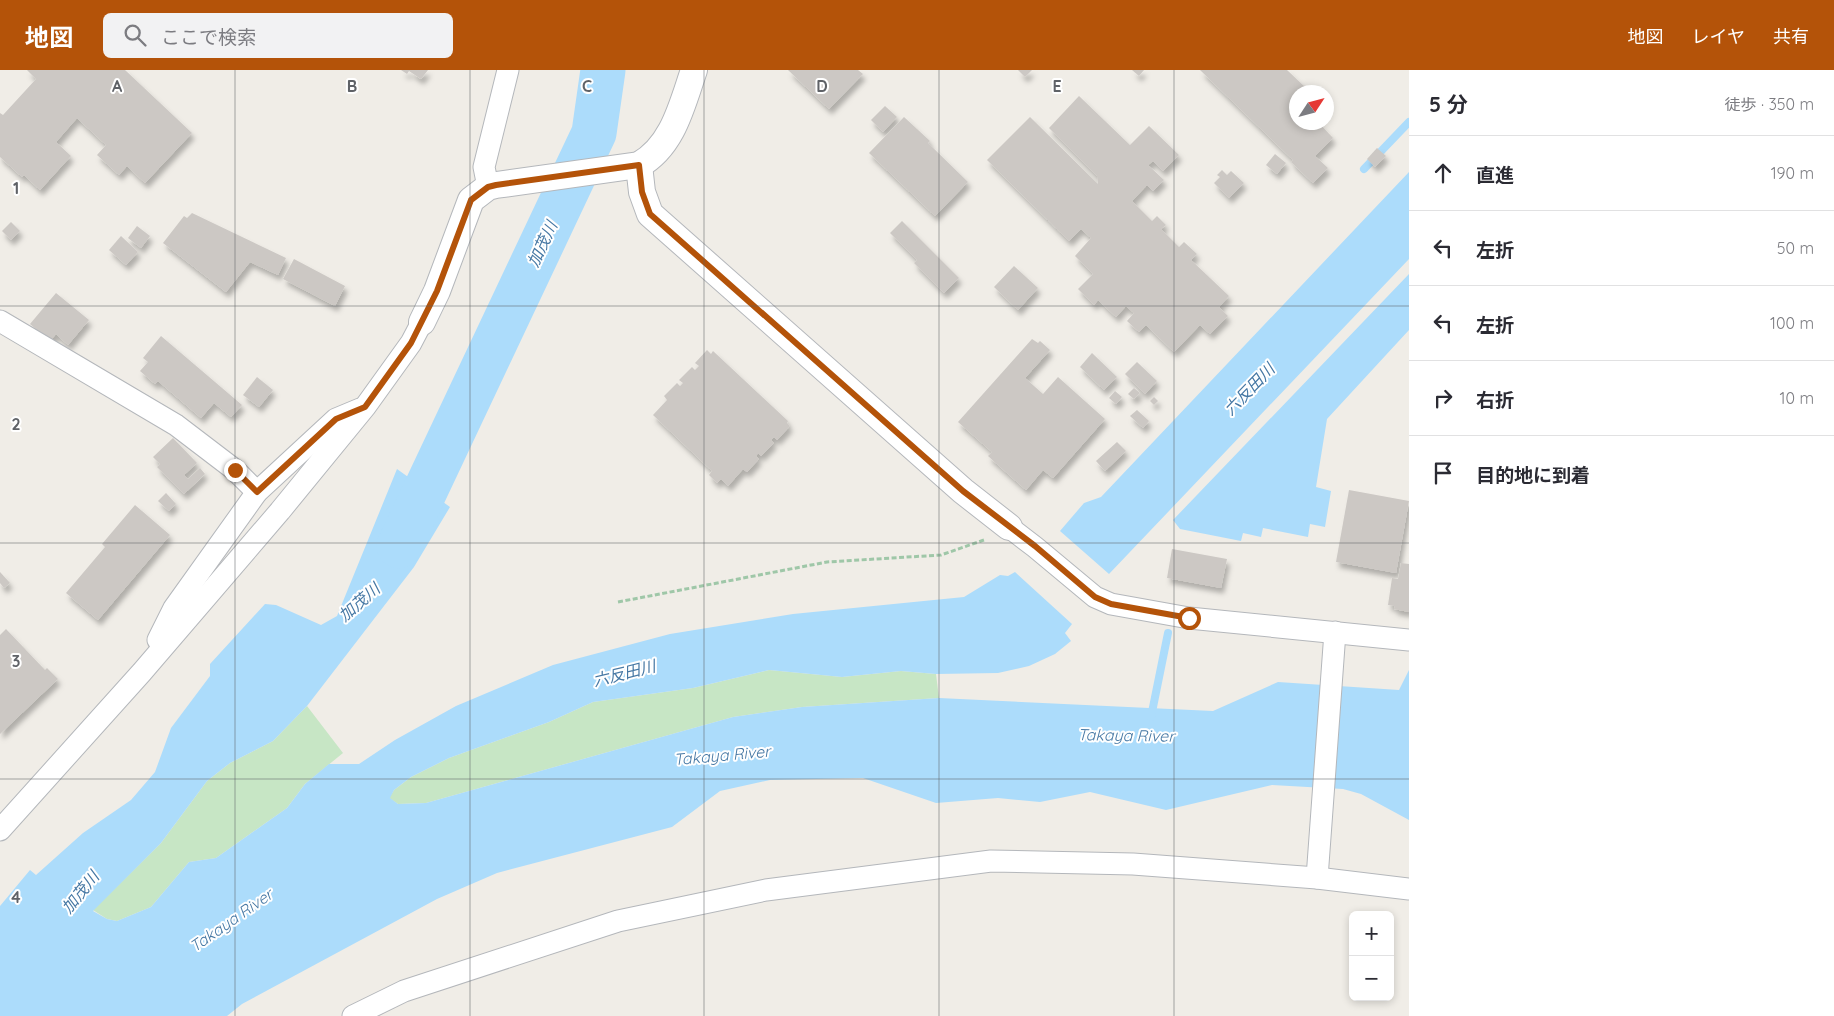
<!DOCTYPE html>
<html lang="ja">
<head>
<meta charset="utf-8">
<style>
	body { margin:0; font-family:Quicksand,"Noto Sans JP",sans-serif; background:#f2f2f3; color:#2b2b33 }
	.controls { position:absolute; right:15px; bottom:15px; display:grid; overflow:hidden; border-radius:8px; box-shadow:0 2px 8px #0003 }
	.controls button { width:45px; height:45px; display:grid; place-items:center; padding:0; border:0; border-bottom:1px solid #e1e1e2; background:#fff; color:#2b2b33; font:25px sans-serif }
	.compass { position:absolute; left:1289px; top:15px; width:45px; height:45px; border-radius:50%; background:#fff; box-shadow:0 2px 8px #0003; rotate:54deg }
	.stop { position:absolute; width:15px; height:15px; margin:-11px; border:4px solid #b45309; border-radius:50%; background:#fff }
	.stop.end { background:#b45309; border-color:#fff; box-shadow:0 1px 5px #0008 }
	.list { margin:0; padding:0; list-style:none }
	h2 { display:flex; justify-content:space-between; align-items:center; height:65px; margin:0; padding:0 20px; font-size:21px }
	h2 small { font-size:16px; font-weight:400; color:#7c7c81 }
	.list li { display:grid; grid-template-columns:32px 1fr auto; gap:15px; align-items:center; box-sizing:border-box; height:75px; padding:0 20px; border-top:1px solid #e1e1e2 }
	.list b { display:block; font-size:19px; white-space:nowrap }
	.list em { font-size:16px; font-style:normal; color:#7c7c81 }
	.icon { flex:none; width:28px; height:28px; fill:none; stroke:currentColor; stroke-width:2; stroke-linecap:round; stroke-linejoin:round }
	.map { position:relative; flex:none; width:1409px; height:946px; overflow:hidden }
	header { display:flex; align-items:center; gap:30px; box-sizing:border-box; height:70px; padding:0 25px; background:#b45309; color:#fff }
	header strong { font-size:24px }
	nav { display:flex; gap:28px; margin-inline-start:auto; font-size:18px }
	.search { width:350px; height:45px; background:#f2f2f3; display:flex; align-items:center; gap:12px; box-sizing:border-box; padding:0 18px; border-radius:8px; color:#7c7c81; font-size:19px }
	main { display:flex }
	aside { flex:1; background:#fff }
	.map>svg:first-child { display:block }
</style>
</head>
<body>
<header>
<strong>地図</strong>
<div class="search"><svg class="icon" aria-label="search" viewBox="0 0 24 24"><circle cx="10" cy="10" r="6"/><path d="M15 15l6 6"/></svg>ここで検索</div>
<nav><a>地図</a><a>レイヤ</a><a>共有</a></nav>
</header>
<main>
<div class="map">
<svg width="1409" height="946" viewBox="0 0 1409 946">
	<defs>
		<filter id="shadow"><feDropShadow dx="3" dy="5.5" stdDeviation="2.5" flood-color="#0004"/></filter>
	</defs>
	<rect width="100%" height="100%" fill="#f0ede7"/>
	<!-- green -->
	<g fill="#c7e6c5">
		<polygon points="769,600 842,607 901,601 936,604 939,628 802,637 733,647 426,733 398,734 389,728 394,720 411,707 449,688 549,652 593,632 693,618"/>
		<polygon points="307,636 343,683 305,714 287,738 216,788 189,792 151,837 117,851 107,849 93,840 161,773 207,711 230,693 273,671"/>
	</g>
	<!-- water -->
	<g fill="#acdcfb">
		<polygon points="1409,102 1409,189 1109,504 1060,461 1084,433 1101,427"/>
		<polygon points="1409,204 1409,260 1327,349 1316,417 1331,421 1325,457 1310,454 1308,467 1263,458 1261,467 1243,463 1241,471 1180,459 1173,450"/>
		<polygon points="397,399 450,437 414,497 307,636 273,671 230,693 207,711 161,773 93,841 107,849 117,851 151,837 189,792 216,788 287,738 305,714 329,694 359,694 395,670 456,636 553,595 670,564 793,544 964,527 1000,505 1008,506 1015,502 1072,554 1065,563 1071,571 1055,584 1029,596 998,603 936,604 901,601 842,607 769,600 693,618 593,632 549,652 449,688 411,707 394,720 390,728 398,734 426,733 733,647 802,637 939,628 1213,641 1278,612 1399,620 1409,600 1409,750 1361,724 1343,719 1272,715 1166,740 1090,722 1040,732 998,728 936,733 863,708 770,710 720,721 672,757 497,803 437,829 242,934 227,946 0,946 0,836 30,800 36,805 83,763 131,730 155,702 171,658 210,606 210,594 265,534 276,535 321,555 337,546"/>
	</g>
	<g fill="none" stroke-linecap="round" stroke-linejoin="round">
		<!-- stream -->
		<g stroke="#acdcfb" stroke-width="8">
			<polyline points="1364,99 1409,52"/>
			<polyline points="1151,647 1168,563"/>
		</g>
		<!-- river -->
		<polyline stroke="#acdcfb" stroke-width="45" points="399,476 594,63 603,0"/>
	</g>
	<!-- building -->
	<g fill="#ccc8c4" filter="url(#shadow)">
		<polygon points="27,0 125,0 192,63 145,113 127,96 119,105 97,85 106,75 77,48 56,72 71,86 40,120 24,105 22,107 0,87 0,43 3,45 36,9"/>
		<polygon points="401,0 428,0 421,9 409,1 407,4"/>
		<polygon points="788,0 858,0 863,4 829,39"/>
		<polygon points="1018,0 1032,0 1025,7"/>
		<polygon points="1132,0 1144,0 1139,6"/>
		<polygon points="1200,0 1287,0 1306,18 1301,22 1296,22 1296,27 1294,30 1296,32 1296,52 1318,52 1333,68 1315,86 1328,98 1313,113 1291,92 1293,90"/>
		<polygon points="1079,26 1130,75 1149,56 1179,85 1163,101 1153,91 1148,95 1164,110 1153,121 1147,115 1132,131 1152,151 1157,146 1166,155 1161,159 1179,177 1184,172 1197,184 1191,190 1229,226 1219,237 1228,246 1210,264 1200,255 1174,282 1146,255 1139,262 1127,251 1134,243 1126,236 1116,247 1098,230 1094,235 1078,219 1093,204 1075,186 1091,168 1081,159 1069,171 987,90 1030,47 1098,114 1097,106 1049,58"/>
		<polygon points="885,36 897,47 883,62 871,50"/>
		<polygon points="904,47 930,71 928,73 968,112 935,146 869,83"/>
		<polygon points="1377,78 1386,86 1375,97 1367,89"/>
		<polygon points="1275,84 1286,93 1277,104 1266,95"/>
		<polygon points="1222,100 1227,105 1231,101 1244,113 1229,128 1214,113 1220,107 1217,105"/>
		<polygon points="192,143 286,188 278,205 250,192 226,222 163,173 184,146 187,148"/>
		<polygon points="902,151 959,208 944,223 914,193 917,190 890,163"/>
		<polygon points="11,152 20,161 11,170 2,161"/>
		<polygon points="137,156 150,166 141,178 128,168"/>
		<polygon points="121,166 138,182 126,195 109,180"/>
		<polygon points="294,189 345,216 335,236 283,209"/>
		<polygon points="1014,196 1038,218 1018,240 994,217"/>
		<polygon points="56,223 89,250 68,275 56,264 50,271 30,254"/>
		<polygon points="161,266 242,335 231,347 214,333 201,348 158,311 155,314 140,301 148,292 143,288"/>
		<polygon points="1032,269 1038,273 1040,271 1050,280 1025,308 1043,324 1058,307 1105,349 1053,408 1043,400 1026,420 988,386 992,382 958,352"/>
		<polygon points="707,280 711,284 713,281 788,351 787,353 790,356 777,370 774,367 771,370 774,373 761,386 758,383 756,386 759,389 747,402 743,399 728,416 721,409 717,413 709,405 712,401 653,345 667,330 664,326 677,313 680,316 683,313 679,310 692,297 695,300 699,296 695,293"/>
		<polygon points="1092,283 1117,307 1104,320 1080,297"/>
		<polygon points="1137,292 1157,311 1145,324 1125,304"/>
		<polygon points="257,307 273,320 259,337 243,325"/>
		<polygon points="1134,318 1140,323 1134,329 1128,324"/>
		<polygon points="1115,321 1122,327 1116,334 1109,328"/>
		<polygon points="1154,327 1158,331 1154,335 1150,331"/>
		<polygon points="1137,340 1149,351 1143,358 1130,346"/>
		<polygon points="173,368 197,393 184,405 188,409 200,398 205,404 184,424 157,397 160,394 153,387"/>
		<polygon points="1117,372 1126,381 1105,401 1096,391"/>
		<polygon points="1349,420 1409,431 1396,503 1336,492"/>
		<polygon points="166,423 176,434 169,441 158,431"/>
		<polygon points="135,435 170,465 98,550 66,523 105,477 102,474"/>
		<polygon points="1172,479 1227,489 1221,518 1167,508"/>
		<polygon points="1401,493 1409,494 1409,542 1394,539 1395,536 1388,535 1392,508 1398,509"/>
		<polygon points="0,502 10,513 4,518 0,513"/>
		<polygon points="6,559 45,600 47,598 58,609 0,664 0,565"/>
	</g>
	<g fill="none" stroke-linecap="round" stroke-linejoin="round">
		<!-- minor casing -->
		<g stroke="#b4b7bb" stroke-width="23">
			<g id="minor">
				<polyline points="488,117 484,97 508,0"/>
				<polyline points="0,251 176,355 235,400 257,422"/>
				<polyline points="1009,457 1035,477 1095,527 1111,534 1189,548 1409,570"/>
				<polyline points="158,570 174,538 257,422 336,349 360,339"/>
				<polyline points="0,760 142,602 280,441 365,337 411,273 422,252"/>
				<polyline points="1317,808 1335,562"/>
				<polyline points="353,946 404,921 618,851 766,820 991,791 1133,794 1317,808 1409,819"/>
			</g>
		</g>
		<!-- tertiary casing -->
		<g stroke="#b4b7bb" stroke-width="28">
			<g id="tertiary">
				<polyline points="639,95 642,122 650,144 963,421 1009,457"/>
				<path d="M 422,252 L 437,221 L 471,130 L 488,117 L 496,115 L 639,95 C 673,76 682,35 694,0"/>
			</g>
		</g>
		<!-- path -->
		<polyline stroke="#9fc7a8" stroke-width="3" stroke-dasharray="5 2.5" stroke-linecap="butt" points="618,532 827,492 941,485 984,470"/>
		<!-- minor -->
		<use href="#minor" stroke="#fff" stroke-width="21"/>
		<!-- tertiary -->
		<use href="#tertiary" stroke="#fff" stroke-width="26"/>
	</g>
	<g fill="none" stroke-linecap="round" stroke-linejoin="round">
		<!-- route -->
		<polyline stroke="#b45309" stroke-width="6" points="235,400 257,422 336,349 365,337 411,273 437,221 471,130 488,117 496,115 639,95 642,122 650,144 963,421 1035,476 1095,527 1111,534 1189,548"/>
	</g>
	<!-- grid -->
	<path fill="none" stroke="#5f6267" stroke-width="1" stroke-opacity="0.55" d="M 235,0 L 235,946M 470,0 L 470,946M 704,0 L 704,946M 939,0 L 939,946M 1174,0 L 1174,946M 0,236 L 1409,236M 0,473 L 1409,473M 0,709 L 1409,709"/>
	<g text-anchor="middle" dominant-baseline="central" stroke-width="4" stroke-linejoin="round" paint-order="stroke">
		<!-- water labels -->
		<g font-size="16" font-style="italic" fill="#4678a4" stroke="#fff">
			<text transform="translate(542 174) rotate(-65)">加茂川</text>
			<text transform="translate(1249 319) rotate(-46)">六反田川</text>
			<text transform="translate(359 532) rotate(-41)">加茂川</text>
			<text transform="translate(624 603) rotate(-14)">六反田川</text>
			<text transform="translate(1126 665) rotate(1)">Takaya River</text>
			<text transform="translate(722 685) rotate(-5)">Takaya River</text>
			<text transform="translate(80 822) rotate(-51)">加茂川</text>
			<text transform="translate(231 850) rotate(-35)">Takaya River</text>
		</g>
	</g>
	<g font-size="16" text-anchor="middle" font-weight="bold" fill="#5f6267" stroke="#fff" stroke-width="4" stroke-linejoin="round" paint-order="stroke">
		<text x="117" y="22">A</text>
		<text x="352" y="22">B</text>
		<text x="587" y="22">C</text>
		<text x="822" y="22">D</text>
		<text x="1057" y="22">E</text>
		<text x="16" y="124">1</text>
		<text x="16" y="360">2</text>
		<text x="16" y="597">3</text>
		<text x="16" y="833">4</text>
	</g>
</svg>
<div class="controls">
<button>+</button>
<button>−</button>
</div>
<svg class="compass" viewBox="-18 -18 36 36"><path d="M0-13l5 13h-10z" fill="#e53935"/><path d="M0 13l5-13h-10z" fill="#7c7c81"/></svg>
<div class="stop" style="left:1189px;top:548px"></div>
<div class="stop end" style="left:235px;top:400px"></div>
</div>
<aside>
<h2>5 分<small>徒歩 · 350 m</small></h2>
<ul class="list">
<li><svg class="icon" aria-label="ahead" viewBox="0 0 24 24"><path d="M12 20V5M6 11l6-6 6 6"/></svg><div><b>直進</b></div><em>190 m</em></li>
<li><svg class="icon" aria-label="left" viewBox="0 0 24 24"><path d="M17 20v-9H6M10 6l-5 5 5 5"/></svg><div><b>左折</b></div><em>50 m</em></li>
<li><svg class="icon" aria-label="left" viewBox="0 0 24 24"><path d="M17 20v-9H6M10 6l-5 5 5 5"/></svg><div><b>左折</b></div><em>100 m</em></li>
<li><svg class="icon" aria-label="right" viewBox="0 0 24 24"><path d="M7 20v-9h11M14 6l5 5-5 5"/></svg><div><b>右折</b></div><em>10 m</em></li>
<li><svg class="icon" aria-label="arrive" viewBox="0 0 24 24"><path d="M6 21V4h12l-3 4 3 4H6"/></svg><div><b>目的地に到着</b></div></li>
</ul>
</aside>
</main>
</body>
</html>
